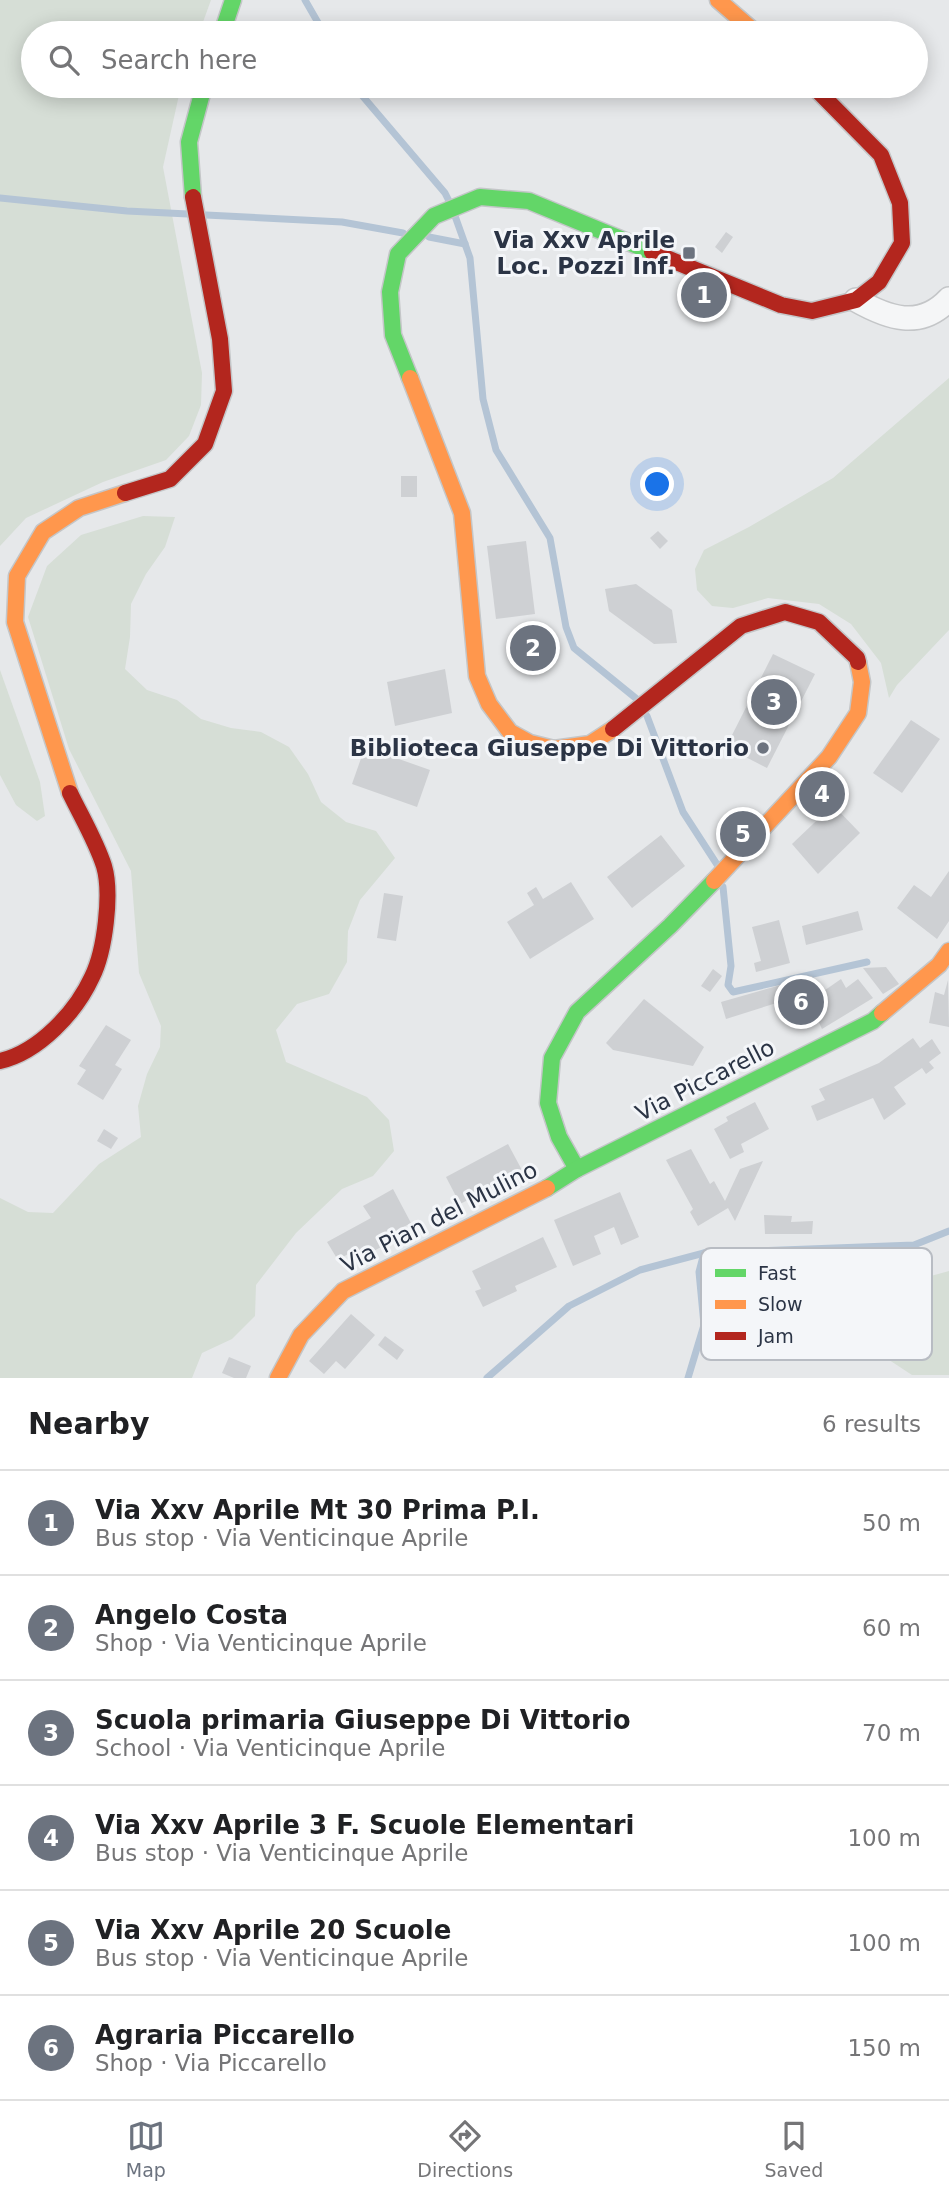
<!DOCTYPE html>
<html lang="en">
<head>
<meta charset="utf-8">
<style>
	body { margin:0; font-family:"DejaVu Sans",sans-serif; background:#f6f6f6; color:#202124 }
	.you { position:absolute; left:658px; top:485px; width:24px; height:24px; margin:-18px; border:5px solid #fff; border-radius:50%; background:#1a73e8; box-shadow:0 0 0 10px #1a73e833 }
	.badge { display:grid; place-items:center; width:46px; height:46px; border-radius:50%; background:#6c737f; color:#fff; font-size:23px; font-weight:700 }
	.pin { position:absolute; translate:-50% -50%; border:4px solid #fff; box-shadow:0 2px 7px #0006 }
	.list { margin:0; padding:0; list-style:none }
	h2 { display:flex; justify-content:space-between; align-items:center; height:91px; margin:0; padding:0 28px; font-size:30px }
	h2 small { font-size:23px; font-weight:400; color:#757577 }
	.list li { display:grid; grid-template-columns:46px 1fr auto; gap:21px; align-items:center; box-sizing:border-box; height:105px; padding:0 28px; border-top:2px solid #e0e0e0 }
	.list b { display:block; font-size:26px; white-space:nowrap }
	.list p { margin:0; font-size:23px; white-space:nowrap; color:#757577 }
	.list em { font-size:23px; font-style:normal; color:#757577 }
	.icon { flex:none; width:38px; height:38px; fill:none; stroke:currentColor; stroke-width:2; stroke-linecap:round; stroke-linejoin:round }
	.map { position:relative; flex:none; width:949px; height:1378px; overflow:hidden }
	.search { position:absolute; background:#fff; box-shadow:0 4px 18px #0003; left:21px; right:21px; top:21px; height:77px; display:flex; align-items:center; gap:18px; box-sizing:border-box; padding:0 24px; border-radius:38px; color:#757577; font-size:26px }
	.sheet { height:721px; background:#fff }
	nav { display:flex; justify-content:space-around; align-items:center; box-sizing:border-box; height:98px; border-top:2px solid #e0e0e0; background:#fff; font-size:19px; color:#757577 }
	nav a { display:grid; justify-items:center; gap:4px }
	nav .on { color:#6c737f }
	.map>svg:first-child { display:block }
</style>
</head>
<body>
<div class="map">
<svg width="949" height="1378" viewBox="0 0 949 1378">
	<rect width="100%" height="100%" fill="#e6e8ea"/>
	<!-- green -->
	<g fill="#d6ded6">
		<polygon points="0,0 211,0 199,33 33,33 33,86 181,86 163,167 202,373 201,405 189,436 166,460 103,482 26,518 0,546"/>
		<polygon points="949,378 949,630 897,685 889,698 881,663 851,624 819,604 768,598 733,608 712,606 697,590 695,569 704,550 749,527 833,478"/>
		<polygon points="143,516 175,517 165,547 146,574 131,604 130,637 125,669 147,690 177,700 201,719 231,728 261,732 289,747 308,774 321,802 346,822 376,831 395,858 360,900 348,931 347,962 329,994 297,1004 276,1030 286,1062 367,1097 389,1120 394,1151 373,1176 342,1189 296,1233 256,1285 255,1316 232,1339 202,1353 192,1378 0,1378 0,1198 28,1212 53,1213 99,1164 141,1137 138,1106 147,1074 160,1047 161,1026 139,973 131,871 69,749 28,617 47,566 81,535"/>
		<polygon points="0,670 40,782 45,816 37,821 16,805 0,775"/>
		<polygon points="949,1271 949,1375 912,1375 877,1352 847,1323 810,1302 804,1289 858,1284 902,1284"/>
	</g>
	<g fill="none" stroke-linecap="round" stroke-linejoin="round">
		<!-- stream -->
		<g stroke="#b4c4d5" stroke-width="7">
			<polyline points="305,0 324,33"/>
			<polyline points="354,86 445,193 449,201"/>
			<polyline points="0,198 127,211 188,214"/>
			<polyline points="206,215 342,222 403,233"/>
			<polyline points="455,216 470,258 483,399 496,450 550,538 566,627 574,648 638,700"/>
			<polyline points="429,237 465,244"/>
			<polyline points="647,716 683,812 718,866"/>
			<polyline points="723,887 731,966 728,985 733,992 867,962"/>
			<polyline points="487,1378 569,1306 640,1270 704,1253 914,1245 949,1231"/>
			<polyline points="688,1378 704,1325 699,1272 704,1253"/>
		</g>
	</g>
	<!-- building -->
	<g fill="#ced0d3">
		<polygon points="726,232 733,237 722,253 715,247"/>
		<rect x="401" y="476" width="16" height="21"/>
		<polygon points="658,531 668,541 660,549 650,538"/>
		<polygon points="526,541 535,614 496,619 487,546"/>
		<polygon points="636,584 672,610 677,643 654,644 609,611 605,589"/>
		<polygon points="773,654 815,674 767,768 726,747"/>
		<polygon points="445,669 452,713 395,726 387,682"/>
		<polygon points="911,720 940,739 902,793 873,773"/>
		<polygon points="365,747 430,770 417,807 352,784"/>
		<polygon points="833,805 860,833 818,874 792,844"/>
		<polygon points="661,835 685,866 632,908 607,877"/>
		<polygon points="949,871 949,921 937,939 897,908 914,885 931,897"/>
		<polygon points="571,882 594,919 530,959 507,922 534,905 527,893 536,887 543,899"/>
		<polygon points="384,893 403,896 396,941 377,938"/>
		<polygon points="858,911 863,930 806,945 802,926"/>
		<polygon points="779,920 790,963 756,972 754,963 761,961 752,927"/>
		<polygon points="886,967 899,984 883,994 863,968"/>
		<polygon points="713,969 722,976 710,992 701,986"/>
		<polygon points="812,976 818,995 841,979 846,988 858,979 873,998 822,1029 810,1003 791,1013 786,1000 726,1019 721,1002"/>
		<polygon points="948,980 949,1027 929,1023 935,992 944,995"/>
		<polygon points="644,999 704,1047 693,1066 613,1050 606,1043"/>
		<polygon points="106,1025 131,1040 115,1065 122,1069 103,1100 77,1084 86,1070 79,1066"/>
		<polygon points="913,1038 920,1048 932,1039 941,1053 929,1062 934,1068 926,1074 922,1068 894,1087 906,1104 884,1120 873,1098 817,1121 811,1106 825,1100 819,1089 879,1063"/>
		<polygon points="755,1102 769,1129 741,1144 744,1152 730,1159 714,1129 728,1121 726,1117"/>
		<polygon points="104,1129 118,1138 111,1149 97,1141"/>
		<polygon points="508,1144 523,1172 460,1204 446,1177"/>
		<polygon points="691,1149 710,1184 714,1181 725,1201 740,1169 763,1161 735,1221 728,1208 698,1226 690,1212 693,1209 666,1160"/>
		<polygon points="393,1189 411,1223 385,1237 388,1243 358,1260 353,1251 338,1260 327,1242 371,1218 363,1206"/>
		<polygon points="620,1192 639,1237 621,1245 614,1227 594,1236 601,1254 573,1266 554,1220"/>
		<polygon points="764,1215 792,1216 791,1222 813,1221 812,1234 765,1234"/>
		<polygon points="543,1237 557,1267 515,1286 517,1291 483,1307 475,1291 481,1289 472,1271"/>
		<polygon points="351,1314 375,1335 345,1369 336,1361 324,1374 309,1361"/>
		<polygon points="385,1336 404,1350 397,1360 378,1345"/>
		<polygon points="229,1357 251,1366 246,1378 234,1378 222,1373"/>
	</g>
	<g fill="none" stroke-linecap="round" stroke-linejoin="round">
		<!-- street casing -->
		<g stroke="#c4c6c8" stroke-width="26">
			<path id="street" d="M 856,300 C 888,318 920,330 949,299"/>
		</g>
		<!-- fast casing -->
		<g stroke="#c4c6c8" stroke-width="19">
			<g id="fast">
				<polyline points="222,33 233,0"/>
				<polyline points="193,197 189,142 204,86"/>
				<polyline points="410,378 393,335 390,292 398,254 434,216 480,197 529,201 652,252"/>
				<polyline points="577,1169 559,1137 548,1103 552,1058 577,1012 670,926 714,881"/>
				<polyline points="547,1188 577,1169 873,1021 882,1013"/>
			</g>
		</g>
		<!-- slow casing -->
		<g stroke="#c4c6c8" stroke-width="19">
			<g id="slow">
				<polyline points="718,0 756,33"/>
				<polyline points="410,378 462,513 477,676 489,704 510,732 530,743 554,749 590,744 613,729"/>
				<polyline points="70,793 15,622 17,576 43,532 79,508 125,493"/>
				<polyline points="714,881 829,757 858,713 862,682 858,662"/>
				<polyline points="882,1013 939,965 949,951"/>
				<polyline points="278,1378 301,1335 343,1291 547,1188"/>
			</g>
		</g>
		<!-- jam casing -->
		<g stroke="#c4c6c8" stroke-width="19">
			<g id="jam">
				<polyline points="652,252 781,305 812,311 856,300 879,282 902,243 900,203 881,155 813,86"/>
				<polyline points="125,493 170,479 205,444 224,391 220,339 193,197"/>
				<polyline points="613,729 741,626 785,612 819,622 857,658 858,662"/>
				<path d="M 0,1061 C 39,1052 76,1012 92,977 C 105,951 112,893 104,866 C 96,841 81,816 70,793"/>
			</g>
		</g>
		<!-- street -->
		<use href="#street" stroke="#f5f6f7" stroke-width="23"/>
		<!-- fast -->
		<use href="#fast" stroke="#63d668" stroke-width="16"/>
		<!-- slow -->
		<use href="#slow" stroke="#ff974d" stroke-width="16"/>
		<!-- jam -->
		<use href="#jam" stroke="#b3261e" stroke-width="16"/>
	</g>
	<!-- markers -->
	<g fill="#6c737f" stroke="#f4f6f9" stroke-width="2.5">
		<rect x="682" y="246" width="14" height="14" rx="3.5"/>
		<circle cx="763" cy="748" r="7"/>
	</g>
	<g text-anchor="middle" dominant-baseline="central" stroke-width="6" stroke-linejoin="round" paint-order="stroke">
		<!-- poi labels -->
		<g font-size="23" font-weight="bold" fill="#2b3445" stroke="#f4f6f9" text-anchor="end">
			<text x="675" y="240">Via Xxv Aprile<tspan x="675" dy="26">Loc. Pozzi Inf.</tspan></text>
			<text x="749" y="748">Biblioteca Giuseppe Di Vittorio</text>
		</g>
		<!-- street labels -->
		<g font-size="23" fill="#2b3445" stroke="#f4f6f9">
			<text transform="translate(705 1080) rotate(-27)">Via Piccarello</text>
			<text transform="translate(439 1217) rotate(-27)">Via Pian del Mulino</text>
		</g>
	</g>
	<!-- legend -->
	<rect x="701" y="1248" width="231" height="112" rx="10" fill="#f4f6f9" stroke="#b8bcc3" stroke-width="2"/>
	<rect x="715" y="1269" width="31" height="8" fill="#63d668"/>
	<rect x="715" y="1300" width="31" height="9" fill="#ff974d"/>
	<rect x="715" y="1332" width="31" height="8" fill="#b3261e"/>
	<g font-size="19" fill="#2b3445">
		<text x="758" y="1280">Fast</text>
		<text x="758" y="1311">Slow</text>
		<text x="758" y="1343">Jam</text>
	</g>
</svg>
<div class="you"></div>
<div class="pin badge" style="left:704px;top:295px">1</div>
<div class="pin badge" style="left:533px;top:648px">2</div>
<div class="pin badge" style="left:774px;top:702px">3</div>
<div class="pin badge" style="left:822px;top:794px">4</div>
<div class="pin badge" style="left:743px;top:834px">5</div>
<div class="pin badge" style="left:801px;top:1002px">6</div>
<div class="search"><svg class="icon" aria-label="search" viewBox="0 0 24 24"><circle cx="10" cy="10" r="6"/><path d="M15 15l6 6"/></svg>Search here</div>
</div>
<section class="sheet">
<h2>Nearby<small>6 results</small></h2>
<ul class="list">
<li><span class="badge">1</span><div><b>Via Xxv Aprile Mt 30 Prima P.I.</b><p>Bus stop · Via Venticinque Aprile</p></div><em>50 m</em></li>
<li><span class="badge">2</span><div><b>Angelo Costa</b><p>Shop · Via Venticinque Aprile</p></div><em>60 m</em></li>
<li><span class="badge">3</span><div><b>Scuola primaria Giuseppe Di Vittorio</b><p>School · Via Venticinque Aprile</p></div><em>70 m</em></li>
<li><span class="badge">4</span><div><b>Via Xxv Aprile 3 F. Scuole Elementari</b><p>Bus stop · Via Venticinque Aprile</p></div><em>100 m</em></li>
<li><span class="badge">5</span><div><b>Via Xxv Aprile 20 Scuole</b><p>Bus stop · Via Venticinque Aprile</p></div><em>100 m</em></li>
<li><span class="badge">6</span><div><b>Agraria Piccarello</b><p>Shop · Via Piccarello</p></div><em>150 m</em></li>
</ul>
</section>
<nav>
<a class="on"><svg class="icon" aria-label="map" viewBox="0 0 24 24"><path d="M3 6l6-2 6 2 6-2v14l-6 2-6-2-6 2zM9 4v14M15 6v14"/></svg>Map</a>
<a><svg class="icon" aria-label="directions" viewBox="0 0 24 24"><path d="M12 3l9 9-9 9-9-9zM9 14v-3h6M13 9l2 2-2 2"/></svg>Directions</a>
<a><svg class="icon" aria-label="saved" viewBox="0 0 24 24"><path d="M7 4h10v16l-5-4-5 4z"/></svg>Saved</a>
</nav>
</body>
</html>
